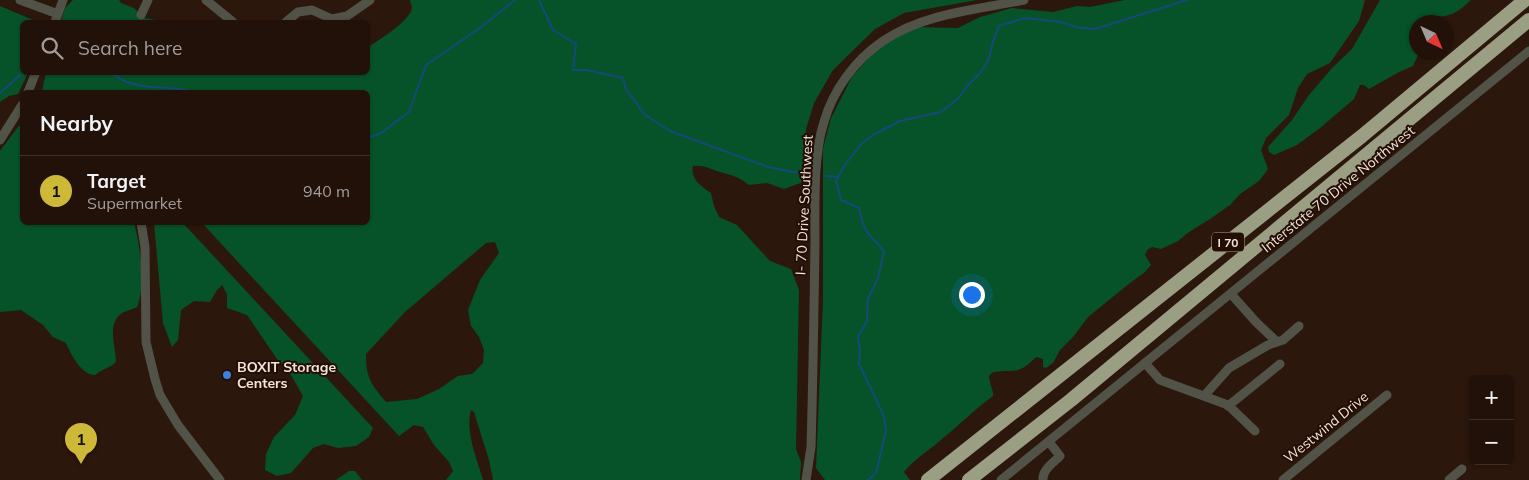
<!DOCTYPE html>
<html lang="en">
<head>
<meta charset="utf-8">
<style>
	body { margin:0; font-family:Mulish,sans-serif; background:#2d1f17; color:#f1f3f6 }
	.controls { position:absolute; right:15px; bottom:15px; display:grid; overflow:hidden; border-radius:8px; box-shadow:0 1px 4px #0004 }
	.controls button { width:45px; height:45px; display:grid; place-items:center; padding:0; border:0; border-bottom:1px solid #3e312a; background:#211109; color:#f1f3f6; font:25px sans-serif }
	.compass { position:absolute; left:1409px; top:15px; width:45px; height:45px; border-radius:50%; background:#211109; box-shadow:0 1px 4px #0004; rotate:136deg }
	.you { position:absolute; left:971px; top:294px; width:18px; height:18px; margin:-12px; border:4px solid #fff; border-radius:50%; background:#1a73e8; box-shadow:0 0 0 8px #1a73e833 }
	.badge { display:grid; place-items:center; width:32px; height:32px; border-radius:50%; background:#ceb837; color:#111; font-size:16px; font-weight:700 }
	.pin { position:absolute; translate:-50% -41px; filter:drop-shadow(0 1px 2px #0008) }
	.pin::after { content:''; position:absolute; top:26px; width:18px; height:15px; background:inherit; clip-path:polygon(0 0,100% 0,50% 100%) }
	.list { margin:0; padding:0; list-style:none }
	h2 { display:flex; justify-content:space-between; align-items:center; height:65px; margin:0; padding:0 20px; font-size:21px }
	h2 small { font-size:16px; font-weight:400; color:#a29d9c }
	.list li { display:grid; grid-template-columns:32px 1fr auto; gap:15px; align-items:center; box-sizing:border-box; height:70px; padding:0 20px; border-top:1px solid #3e312a }
	.list b { display:block; font-size:19px; white-space:nowrap }
	.list p { margin:0; font-size:16px; white-space:nowrap; color:#a29d9c }
	.list em { font-size:16px; font-style:normal; color:#a29d9c }
	.icon { flex:none; width:28px; height:28px; fill:none; stroke:currentColor; stroke-width:2; stroke-linecap:round; stroke-linejoin:round }
	.map { position:relative; flex:none; width:1529px; height:480px; overflow:hidden }
	.search { position:absolute; background:#211109; box-shadow:0 1px 4px #0004; left:20px; top:20px; width:350px; height:55px; display:flex; align-items:center; gap:12px; box-sizing:border-box; padding:0 18px; border-radius:8px; color:#a29d9c; font-size:19px }
	.panel { position:absolute; background:#211109; box-shadow:0 1px 4px #0004; left:20px; top:90px; width:350px; height:135px; border-radius:8px }
	.map>svg:first-child { display:block }
</style>
</head>
<body>
<div class="map">
<svg width="1529" height="480" viewBox="0 0 1529 480">
	<rect width="100%" height="100%" fill="#2c170c"/>
	<!-- green -->
	<g fill="#065329" fill-rule="evenodd">
		<polygon points="73,0 119,0 121,3 134,8 144,18 168,22 61,22 65,8"/>
		<path d="M 410,0 L 977,0 L 904,13 L 875,29 L 833,70 L 814,103 L 806,129 L 803,182 L 784,189 L 767,183 L 749,185 C 737,176 734,176 720,172 C 709,169 705,165 693,166 C 690,179 701,186 711,193 L 714,206 L 719,217 L 737,225 L 770,261 L 791,269 L 799,290 L 796,449 L 801,462 L 800,480 L 493,480 L 489,460 L 474,412 L 471,410 C 465,432 477,459 483,480 L 446,480 L 453,471 L 449,462 L 434,445 L 423,427 L 414,425 L 399,436 L 202,223 L 368,222 L 368,92 L 44,92 L 42,91 L 46,73 L 368,72 L 368,47 C 378,41 411,20 412,8 C 412,6 410,1 410,0 ZM 495,242 L 499,253 L 480,280 L 468,310 L 471,326 L 479,337 L 484,350 L 483,363 L 472,374 L 458,376 L 439,389 L 417,399 L 386,402 C 371,384 366,378 366,354 L 405,312 L 486,243 Z"/>
		<path d="M 1125,0 L 1365,0 L 1359,21 L 1330,63 L 1307,74 L 1298,88 L 1289,115 L 1266,138 L 1261,150 L 1268,169 L 1259,181 L 1240,194 L 1230,205 L 1210,219 L 1189,232 L 1178,241 L 1161,249 L 1152,247 L 1147,250 L 1145,255 L 1151,265 L 1145,272 L 1130,283 L 1088,317 L 1073,337 L 1060,350 L 1053,363 L 1046,368 L 1043,367 L 1043,359 L 1036,357 C 1017,376 1016,369 993,372 L 989,376 C 989,383 994,391 993,396 C 975,409 959,425 942,439 C 930,450 914,459 904,472 L 910,480 L 825,480 L 816,468 L 823,301 L 823,149 L 831,118 L 852,77 L 872,54 L 897,34 L 917,27 L 958,28 L 980,17 L 1012,8 L 1053,12 L 1077,6 L 1090,7 Z"/>
		<path d="M 1380,0 L 1471,0 C 1457,13 1451,17 1431,17 L 1425,22 L 1416,22 L 1416,52 L 1419,53 L 1413,66 L 1399,72 L 1369,89 L 1364,85 L 1360,85 L 1354,99 L 1320,128 L 1297,145 L 1274,155 L 1269,152 L 1268,147 L 1292,120 L 1309,95 L 1332,68 L 1352,49 Z"/>
		<polygon points="0,6 33,20 36,22 22,22 22,72 28,73 18,94 9,96 0,102"/>
		<path d="M 22,124 L 22,222 L 134,223 C 140,244 146,286 137,307 C 133,309 126,311 122,313 C 106,324 116,347 116,362 C 110,368 102,369 95,375 C 81,375 71,354 66,343 L 53,337 L 43,325 L 21,310 L 0,312 L 0,151 L 18,127 Z"/>
		<polygon points="154,223 183,223 373,428 369,437 356,446 338,448 324,444 313,448 291,473 277,476 265,470 266,454 274,437 295,415 303,396 288,370 277,359 247,315 227,308 227,294 222,285 217,290 210,302 194,301 181,310 178,340 172,347 163,323"/>
		<polygon points="349,471 355,471 362,480 336,480"/>
	</g>
	<g fill="none" stroke-linecap="round" stroke-linejoin="round">
		<!-- stream -->
		<g stroke="#15497c" stroke-width="2">
			<polyline points="539,0 553,30 576,44 573,70 586,70 623,78 626,89 644,114 670,131 768,167 809,175"/>
			<path d="M 112,72 C 133,94 167,83 193,92"/>
			<polyline points="0,93 20,75"/>
			<polyline points="368,138 381,133 409,112 426,65 481,27 515,0"/>
			<polyline points="826,176 838,177"/>
			<path d="M 868,480 L 876,473 L 886,431 L 884,416 L 859,364 L 860,351 L 858,337 L 867,321 L 868,299 L 878,278 L 884,252 C 880,245 876,242 870,236 C 863,228 861,218 859,208 L 841,200 L 836,181 L 844,166 L 861,144 L 873,135 L 900,121 L 941,112 L 959,98 L 967,86 L 980,73 L 989,59 L 993,41 L 999,26 L 1025,18 L 1060,22 L 1076,27 L 1095,29 L 1187,0"/>
		</g>
		<!-- minor -->
		<g stroke="#515348" stroke-width="9">
			<polyline points="20,0 58,14"/>
			<polyline points="206,0 233,22"/>
			<polyline points="141,15 148,0"/>
			<polyline points="55,22 63,0"/>
			<polyline points="286,22 298,12 312,10 332,19 347,16 370,0"/>
			<polyline points="28,92 36,72"/>
			<polyline points="0,140 22,105"/>
			<polyline points="141,222 145,247 146,342 155,379 160,395 178,425 220,480"/>
			<polyline points="1231,294 1256,322 1277,342"/>
			<polyline points="1145,363 1160,380 1228,405 1255,431"/>
			<polyline points="1204,396 1229,368 1268,345 1283,340 1299,326"/>
			<polyline points="1228,406 1280,364"/>
			<path d="M 806,480 L 811,447 C 813,379 814,311 815,243 C 815,207 813,155 824,122 C 833,90 855,60 883,41 C 924,13 976,10 1024,0"/>
			<polyline points="1001,480 1529,51"/>
			<path d="M 1043,480 C 1042,470 1053,463 1060,456 L 1049,442"/>
			<polyline points="1283,480 1387,395"/>
			<polyline points="1449,480 1462,469"/>
		</g>
		<!-- highway -->
		<g stroke="#9a9f83" stroke-width="14">
			<polyline points="928,480 1362,136 1525,0"/>
			<polyline points="969,480 1071,400 1529,20"/>
		</g>
	</g>
	<!-- markers -->
	<circle fill="#3f7fe0" stroke="#220e04" stroke-width="2" cx="227" cy="375" r="5"/>
	<g text-anchor="middle" dominant-baseline="central" stroke-width="4" stroke-linejoin="round" paint-order="stroke">
		<!-- shield labels -->
		<rect fill="#220e04" stroke="#b4a39a" stroke-width="1" x="1212" y="232.5" width="32" height="19" rx="4"/>
		<g font-size="12" font-weight="bold" fill="#f2e3db">
			<text x="1228" y="242">I 70</text>
		</g>
		<!-- street labels -->
		<g font-size="14" fill="#f2e3db" stroke="#220e04">
			<text transform="translate(1338 189) rotate(-39)">Interstate 70 Drive Northwest</text>
			<text transform="translate(804 205) rotate(-87)">I- 70 Drive Southwest</text>
			<text transform="translate(1326 427) rotate(-39)">Westwind Drive</text>
		</g>
		<!-- poi labels -->
		<g font-size="14" font-weight="bold" fill="#f2e3db" stroke="#220e04" text-anchor="start">
			<text x="237" y="367">BOXIT Storage<tspan x="237" dy="16">Centers</tspan></text>
		</g>
	</g>
</svg>
<div class="controls">
<button>+</button>
<button>−</button>
</div>
<svg class="compass" viewBox="-18 -18 36 36"><path d="M0-13l5 13h-10z" fill="#e53935"/><path d="M0 13l5-13h-10z" fill="#a29d9c"/></svg>
<div class="you"></div>
<div class="pin badge" style="left:81px;top:464px">1</div>
<div class="search"><svg class="icon" aria-label="search" viewBox="0 0 24 24"><circle cx="10" cy="10" r="6"/><path d="M15 15l6 6"/></svg>Search here</div>
<section class="panel">
<h2>Nearby<small></small></h2>
<ul class="list">
<li><span class="badge">1</span><div><b>Target</b><p>Supermarket</p></div><em>940 m</em></li>
</ul>
</section>
</div>
</body>
</html>
